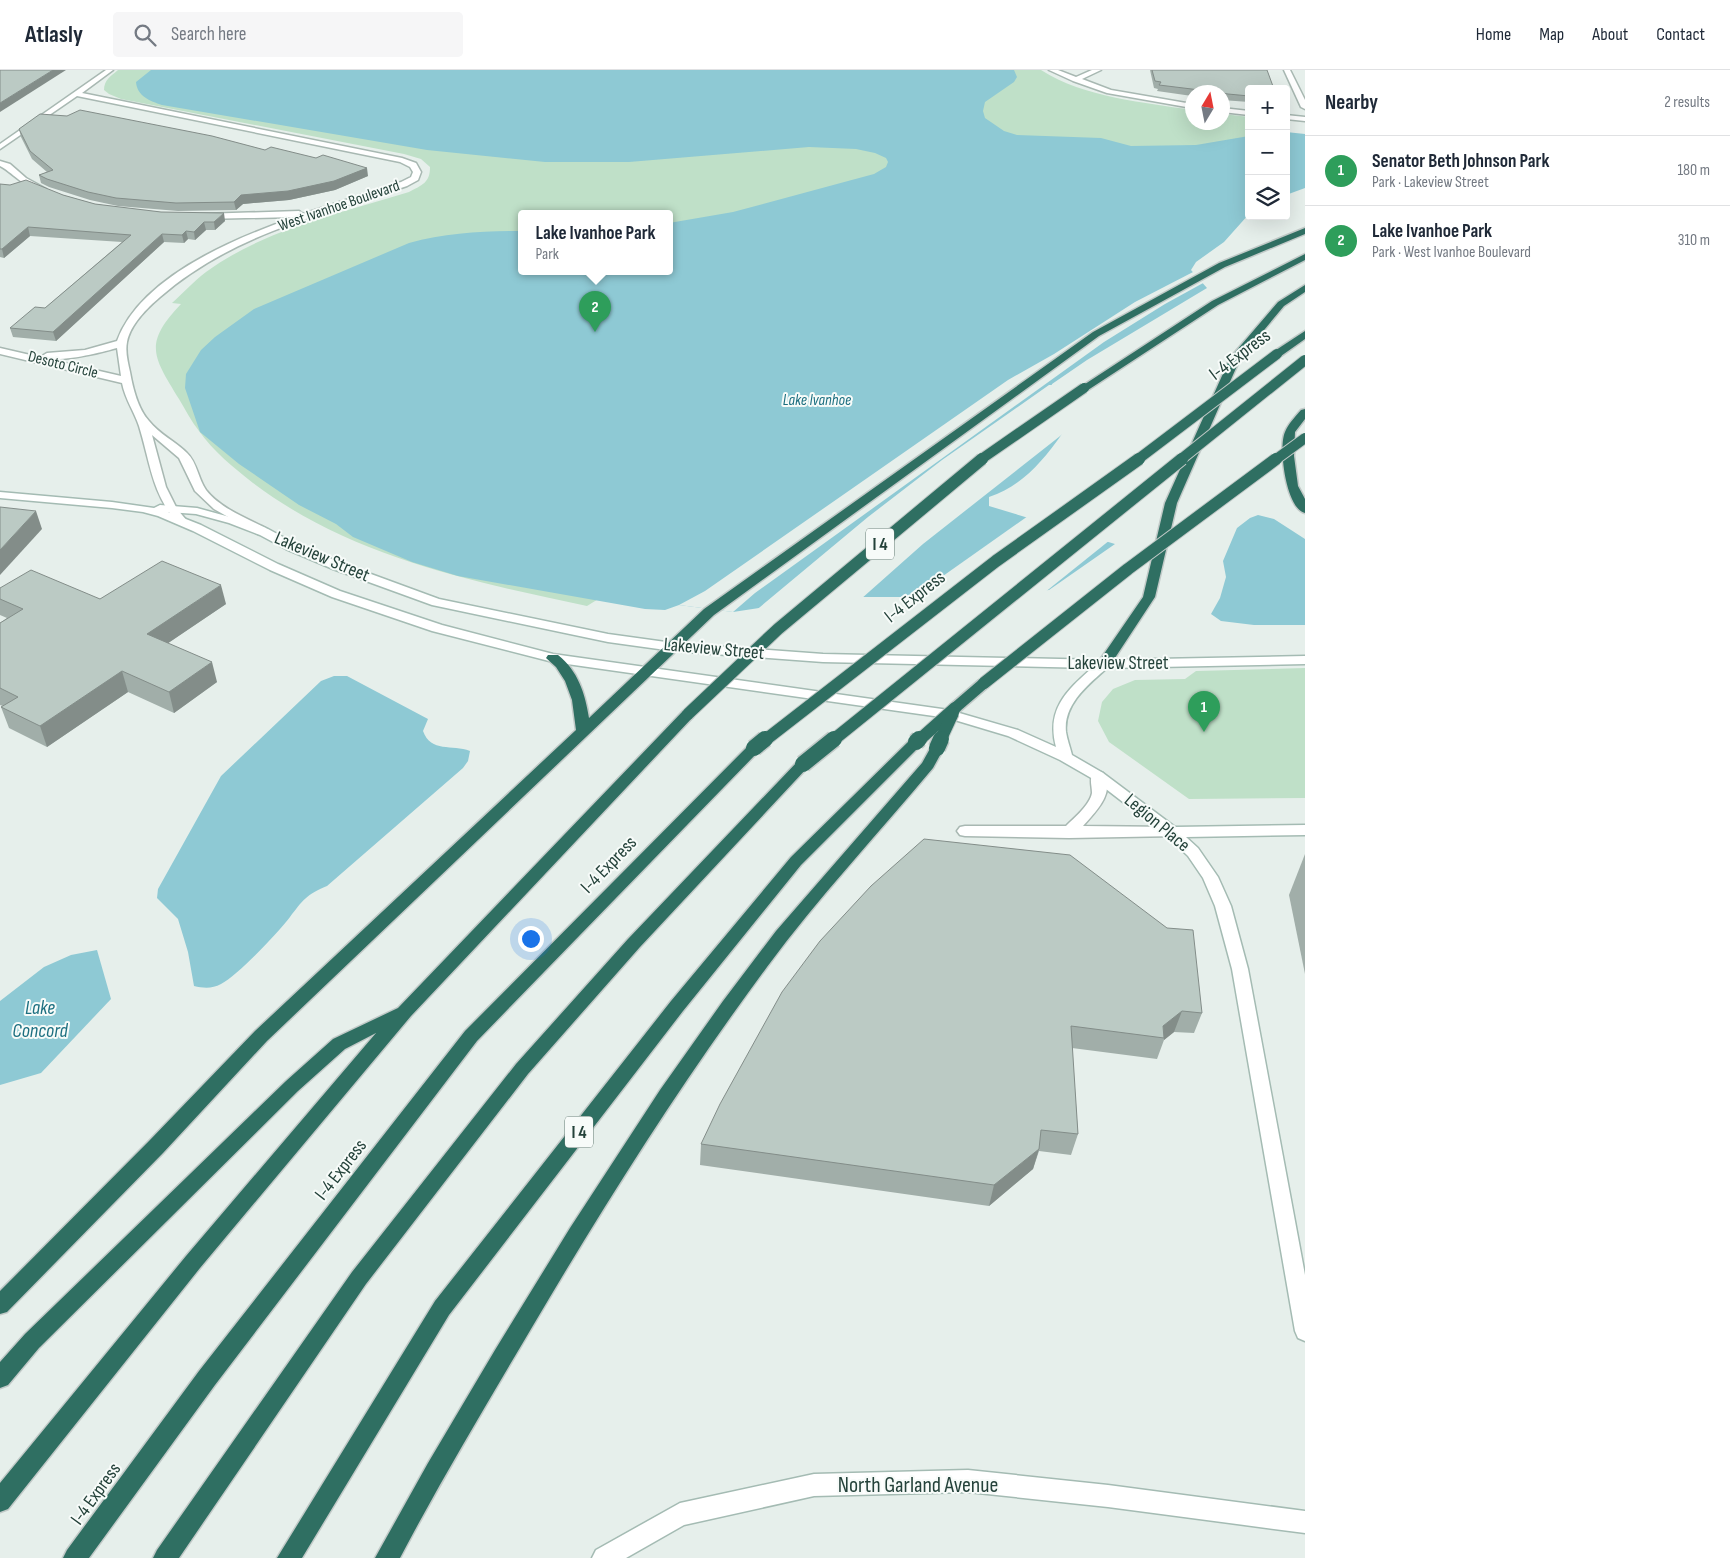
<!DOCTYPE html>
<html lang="en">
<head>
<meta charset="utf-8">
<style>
	body { margin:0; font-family:"Sofia Sans Condensed",sans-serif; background:#f6f6f7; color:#1f2937 }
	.controls { position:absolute; right:15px; top:15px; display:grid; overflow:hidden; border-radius:5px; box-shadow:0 5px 20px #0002 }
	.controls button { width:45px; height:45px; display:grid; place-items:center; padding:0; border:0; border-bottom:1px solid #e0e1e3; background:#fff; color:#1f2937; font:25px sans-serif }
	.compass { position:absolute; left:1185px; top:15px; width:45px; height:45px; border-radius:50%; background:#fff; box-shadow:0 5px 20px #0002; rotate:10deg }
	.you { position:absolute; left:530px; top:868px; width:18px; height:18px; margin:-12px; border:4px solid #fff; border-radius:50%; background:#1a73e8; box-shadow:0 0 0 8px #1a73e833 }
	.badge { display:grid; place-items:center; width:32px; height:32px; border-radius:50%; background:#1a73e8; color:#fff; font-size:16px; font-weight:700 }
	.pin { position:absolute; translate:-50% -41px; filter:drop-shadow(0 1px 2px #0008) }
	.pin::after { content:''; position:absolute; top:26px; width:18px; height:15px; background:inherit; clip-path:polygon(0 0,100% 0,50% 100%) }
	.popup { position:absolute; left:518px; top:140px; width:155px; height:65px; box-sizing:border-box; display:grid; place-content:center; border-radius:5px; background:#fff; filter:drop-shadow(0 1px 4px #0005); font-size:16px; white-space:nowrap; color:#747a83 }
	.popup b { font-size:19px; color:#1f2937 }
	.popup::after { content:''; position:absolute; left:50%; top:100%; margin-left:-10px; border:10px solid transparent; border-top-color:#fff }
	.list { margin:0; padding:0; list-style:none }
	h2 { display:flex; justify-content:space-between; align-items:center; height:65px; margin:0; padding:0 20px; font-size:21px }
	h2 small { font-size:16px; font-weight:400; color:#747a83 }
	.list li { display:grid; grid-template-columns:32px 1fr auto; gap:15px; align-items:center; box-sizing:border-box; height:70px; padding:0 20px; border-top:1px solid #e0e1e3 }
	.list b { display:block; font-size:19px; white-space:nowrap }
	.list p { margin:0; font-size:16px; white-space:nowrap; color:#747a83 }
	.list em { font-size:16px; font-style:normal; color:#747a83 }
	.icon { flex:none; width:28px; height:28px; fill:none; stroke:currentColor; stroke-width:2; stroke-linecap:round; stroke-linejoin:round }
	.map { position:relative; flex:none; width:1305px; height:1488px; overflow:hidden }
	header { display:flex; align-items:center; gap:30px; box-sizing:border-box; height:70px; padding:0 25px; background:#fff; border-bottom:1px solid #e0e1e3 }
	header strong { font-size:24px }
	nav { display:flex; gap:28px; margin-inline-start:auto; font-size:18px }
	.search { width:350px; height:45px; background:#f6f6f7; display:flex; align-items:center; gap:12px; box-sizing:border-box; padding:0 18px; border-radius:5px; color:#747a83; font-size:19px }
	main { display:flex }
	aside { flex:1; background:#fff }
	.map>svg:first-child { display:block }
</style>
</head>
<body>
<header>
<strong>Atlasly</strong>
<div class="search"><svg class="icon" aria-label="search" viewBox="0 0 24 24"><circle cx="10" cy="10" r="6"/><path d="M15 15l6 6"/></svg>Search here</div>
<nav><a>Home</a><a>Map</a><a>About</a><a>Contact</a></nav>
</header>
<main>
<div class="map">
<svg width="1305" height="1488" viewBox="0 0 1305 1488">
	<rect width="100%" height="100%" fill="#e6efeb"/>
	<!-- green -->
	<g fill="#bfe0c8" fill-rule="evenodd">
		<path d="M 118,0 L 1041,0 C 1085,28 1143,32 1192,40 L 1192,52 L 1222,52 L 1223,44 L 1249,47 L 1249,126 L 587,536 C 470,511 351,487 253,413 C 234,398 213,381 199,361 C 191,351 185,339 179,329 C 153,286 143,274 181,234 L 172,233 C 183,223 194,211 206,202 C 265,159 341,143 409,122 C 422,115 430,113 430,97 L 421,89 L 404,84 L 121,29 L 109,24 L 104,20 C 104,10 111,6 118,0 ZM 521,143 L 669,143 L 669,201 L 521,201 Z"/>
		<polygon points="1305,598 1305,728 1189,729 1109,672 1098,651 1102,632 1113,619 1135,610 1185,609 1196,601"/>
	</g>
	<!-- water -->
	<g fill="#8ec9d4">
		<path d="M 151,0 L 1014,0 L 1017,7 L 1014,12 L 985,32 L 983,41 L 985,48 L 1004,61 L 1017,65 L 1101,68 L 1131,76 L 1196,75 L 1249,66 L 1249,144 L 1224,172 L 1196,192 L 1191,200 L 1207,218 L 1087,290 L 1052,314 C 1045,338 1046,346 1062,364 C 1042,392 1022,416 989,427 L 989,436 L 1115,474 L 1049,520 L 986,527 L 833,527 L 733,542 L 679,535 L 665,540 L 645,539 L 458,506 L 412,492 L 353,467 L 336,454 L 299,435 L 239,394 L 200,362 L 185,318 L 186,304 L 201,280 L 215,267 L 254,239 L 409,173 C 446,163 483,161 521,161 L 521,201 L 669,201 L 669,153 L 733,142 L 848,111 L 874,104 L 886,97 L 888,92 L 886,88 L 875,83 L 856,79 L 809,77 L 629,92 L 545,92 L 427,80 L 162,35 C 150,31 137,26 136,12 Z"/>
		<polygon points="1286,62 1305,64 1305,118 1286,125"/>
		<polygon points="1258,445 1274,449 1305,469 1305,555 1254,555 1221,551 1211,544 1220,528 1226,507 1223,491 1237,458 1250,448"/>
		<path d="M 334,606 L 347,606 L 428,649 L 423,661 C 431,683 452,674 470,681 L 468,691 L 463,698 L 327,816 C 307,824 302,831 290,847 C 277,864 238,905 221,914 C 212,919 203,918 194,916 L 188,882 L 178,849 L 157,828 L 158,819 L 221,706 L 321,611 Z"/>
		<polygon points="97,880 111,929 41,1003 0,1015 0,931 44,897 71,885"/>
	</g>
	<!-- pier -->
	<g fill="#e6efeb">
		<polygon points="1195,201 1205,212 1165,234 1104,272 755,523 733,542 679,535 705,521 1008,310 1054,284 1135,232"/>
		<polygon points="1049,315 1054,315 1050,329 1052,349 1064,363 923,474 861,529 833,530 754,542 868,447 942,390"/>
		<polygon points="1028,446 1110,470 1044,523 986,529 909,530"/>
	</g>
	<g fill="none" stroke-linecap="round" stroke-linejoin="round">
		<!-- street casing -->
		<g stroke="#a8b8b2" stroke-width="3">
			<g id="street">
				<path d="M 106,0 L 113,0 L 82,23 L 402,88 L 416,93 L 421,102 L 418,110 L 407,116 C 318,146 233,164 160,227 C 147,238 130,255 127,272 C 125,282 128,293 130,302 C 133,319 138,339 149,351 C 159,364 175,371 187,383 C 197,392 198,409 206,420 C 220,438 246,448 266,458 L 268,461 L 266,464 L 258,464 L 214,439 L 195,421 L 179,388 L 152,365 L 166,417 L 177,439 L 188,452 L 186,454 L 178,454 C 151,421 151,395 139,356 C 134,341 125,329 122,313 L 0,284 L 0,278 L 121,306 L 117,278 C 103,282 53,295 42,286 L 47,283 L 85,280 L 117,271 C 140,207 237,167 296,147 L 204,149 L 201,148 L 201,144 L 299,141 L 303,144 L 401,112 L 411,107 L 413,102 L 410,97 L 400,92 L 77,26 L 0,79 L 0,74 Z"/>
				<polygon points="1049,0 1058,0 1076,7 1092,0 1101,0 1082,9 1111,20 1192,34 1192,38 1107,23 1073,11"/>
				<polygon points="1284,0 1290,0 1305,30 1305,39 1301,37"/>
				<polygon points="1222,38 1249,41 1249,45 1222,42"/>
				<polygon points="1286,45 1305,47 1305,51 1286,49"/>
				<path d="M 0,91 L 10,94 L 26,108 L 46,119 C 34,127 11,101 0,96 Z"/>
				<path d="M 1098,701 L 1103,703 C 1116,723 1095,742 1083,756 L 1172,757 L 1177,758 L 1180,762 L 1177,766 L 1069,768 L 965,766 L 960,765 L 957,761 L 960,757 L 965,756 L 1066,756 C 1074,748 1090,735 1092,723 C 1092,716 1089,709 1093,703 Z"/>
			</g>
		</g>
		<!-- secondary casing -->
		<g stroke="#a4bbb3" stroke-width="3">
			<g id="secondary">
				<path d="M 0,422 L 112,432 L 154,438 L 160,435 L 197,438 L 237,449 L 268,459 L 294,473 L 341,493 L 439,529 L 608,564 L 673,573 L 823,584 L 1104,590 L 1305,586 L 1305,594 L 1107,598 C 1089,614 1063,634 1066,662 C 1067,669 1070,677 1072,685 L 1103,703 L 1175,757 L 1305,755 L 1305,765 L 1186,767 L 1198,778 L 1218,807 L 1231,836 L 1248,899 L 1305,1205 L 1305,1271 L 1298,1268 L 1295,1261 L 1232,899 L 1215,836 L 1203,808 L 1188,786 L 1167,766 L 1093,709 L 1060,690 L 1008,666 L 948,648 L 553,592 L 432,561 L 332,527 L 270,500 L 193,461 L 158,446 L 143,442 L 112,438 L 0,428 ZM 168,442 L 196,444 L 229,453 L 260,465 L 286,479 L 333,499 L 432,535 L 608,572 L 673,581 L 823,592 L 1092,598 C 1066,621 1046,640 1056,677 L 1018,660 L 949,640 L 553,584 L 442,555 L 340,521 L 278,494 L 201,455 Z"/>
				<polygon points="968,1400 1108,1415 1305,1441 1305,1463 1108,1437 968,1422 814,1426 684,1455 626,1488 592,1488 596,1480 680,1433 814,1404"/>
			</g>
		</g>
		<!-- highway casing -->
		<g stroke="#c2cac8" stroke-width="3">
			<g id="highway">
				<path d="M 1305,158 L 1305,164 L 1225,197 L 1099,266 L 714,545 L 267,971 L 163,1083 L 7,1242 L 0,1244 L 0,1221 L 149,1071 L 255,961 L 576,660 L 572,630 L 565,611 L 556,597 L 546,588 L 548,585 L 558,585 C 578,601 585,623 589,648 L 704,539 L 1093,262 L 1219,193 Z"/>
				<polygon points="1305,184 1305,190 1218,235 1088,320 1080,320 1079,318 1212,231"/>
				<polygon points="1305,215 1305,222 1284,236 1240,289 1177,433 1155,527 1109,597 1099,597 1097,594 1143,527 1165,433 1230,288 1278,232"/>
				<polygon points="1305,261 1305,269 1281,286 1273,286 1273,282"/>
				<path d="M 1305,339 L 1305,349 L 1295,362 L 1294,386 L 1298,416 L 1305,429 L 1305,443 C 1286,439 1278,377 1285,362 C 1288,354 1296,346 1301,340 Z"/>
				<polygon points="984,609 991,613 989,616 960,641 950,641 948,638 950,635 979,610"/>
				<polygon points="688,640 693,641 695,644 693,647 411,946 200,1198 8,1439 0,1442 0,1413 186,1186 376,963 345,979 298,1021 39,1278 8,1315 0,1318 0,1292 25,1264 286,1011 333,969 398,938 683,641"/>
				<polygon points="916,668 921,669 923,672 921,675 801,795 683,941 449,1245 302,1488 277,1488 435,1231 671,931 791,787 911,669"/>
				<polygon points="754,673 759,675 761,678 759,681 477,971 215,1315 89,1488 63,1488 67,1480 199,1301 465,961 749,675"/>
				<path d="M 937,673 L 942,675 L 944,678 L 933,698 C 878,764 818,828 767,897 C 681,1013 604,1135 531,1259 C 486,1335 441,1410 400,1488 L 375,1488 L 428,1393 L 495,1280 L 570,1158 L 660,1020 L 723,931 L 776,861 L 922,693 L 932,675 Z"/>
				<polygon points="803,689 808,691 810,694 808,697 640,877 528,1004 366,1214 179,1488 153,1488 157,1480 352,1202 516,994 628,869 798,691"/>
			</g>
		</g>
		<!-- street -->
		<use href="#street" fill="#fff" fill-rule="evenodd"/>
		<!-- secondary -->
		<use href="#secondary" fill="#fff" fill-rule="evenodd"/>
		<!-- highway -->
		<use href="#highway" fill="#2f6f62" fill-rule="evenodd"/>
		<!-- highway-bridge-far2 casing -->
		<g stroke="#c2cac8" stroke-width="12" stroke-linecap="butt">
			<g id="highway-bridge-far2">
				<polyline points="980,390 1084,318"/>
				<polyline points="1137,390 1277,284"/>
				<polyline points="1180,390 1305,290"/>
				<polyline points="1275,390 1305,368"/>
			</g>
		</g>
		<!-- highway-bridge-far1 casing -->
		<g stroke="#c2cac8" stroke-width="14" stroke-linecap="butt">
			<g id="highway-bridge-far1">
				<polyline points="984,613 1128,499 1276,389"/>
				<polyline points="688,644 778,559 982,389"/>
				<polyline points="764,671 996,491 1139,389"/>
				<polyline points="832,671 1182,389"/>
				<polyline points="918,671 955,638"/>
				<polyline points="940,671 953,643"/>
			</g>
		</g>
		<!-- highway-bridge casing -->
		<g stroke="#c2cac8" stroke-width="19" stroke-linecap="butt">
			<g id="highway-bridge">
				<polyline points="916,672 919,669"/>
				<polyline points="754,678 765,669"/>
				<polyline points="937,678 941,669"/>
				<polyline points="803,694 834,669"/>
			</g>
		</g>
		<!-- highway-bridge-far2 -->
		<use href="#highway-bridge-far2" stroke="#2f6f62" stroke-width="10"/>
		<!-- highway-bridge-far1 -->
		<use href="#highway-bridge-far1" stroke="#2f6f62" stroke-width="12"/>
		<!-- highway-bridge -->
		<use href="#highway-bridge" stroke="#2f6f62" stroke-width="16"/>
	</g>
	<!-- wall -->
	<g fill="#a1aea9">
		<polygon points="1150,0 1267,0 1249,19 1249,32 1222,30 1222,22 1192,22 1192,26 1157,21 1158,19 1154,18"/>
		<polygon points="19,59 265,80 368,106 335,120 289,130 243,134 236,140 178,141 118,136 90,130 49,117 41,113 39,105 47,102 32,89 21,67"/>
		<polygon points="0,114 63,125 95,134 225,151 215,160 206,160 195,170 188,169 184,173 164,172 56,271 13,267 10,258 45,238 122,172 30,166 4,188 0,187"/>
		<polygon points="0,518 100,529 226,534 168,573 217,612 174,643 128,622 47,677 9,658 1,637 3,636 0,635 0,553 7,548 0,545"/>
		<polygon points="1305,784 1305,904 1289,825"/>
		<polygon points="1070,785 1202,943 1194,963 1174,962 1164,970 1157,989 1072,978 1078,1064 1071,1085 1039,1081 1033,1099 989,1136 700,1095 701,1074"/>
	</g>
	<!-- shaded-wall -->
	<g fill="#838d89">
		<polygon points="53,0 66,0 0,42 0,33"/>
		<polygon points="367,98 368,106 335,120 289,130 243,134 236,140 234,132 241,125"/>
		<polygon points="224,143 225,151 215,160 214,152"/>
		<polygon points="204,152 206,160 195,170 194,162"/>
		<polygon points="28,157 30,166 4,188 2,179"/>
		<polygon points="186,161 188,169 184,173 182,165"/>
		<polygon points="162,164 164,172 56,271 53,262"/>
		<polygon points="36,441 42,459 0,505 0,480"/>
		<polygon points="221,515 226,534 152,584 147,564"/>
		<polygon points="212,592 217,612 174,643 169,622"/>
		<polygon points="122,601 128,622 47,677 40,656"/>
		<polygon points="1182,941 1174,962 1164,970 1164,968 1163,956"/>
		<polygon points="1039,1079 1033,1099 989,1136 994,1115"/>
	</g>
	<!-- building -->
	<g fill="#bbcac4" stroke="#838d89">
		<polygon points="0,0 53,0 0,33"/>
		<polygon points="1152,0 1267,0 1274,19 1249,19 1249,26 1228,24 1222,23 1222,22 1216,22 1159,15 1161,12 1155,11"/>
		<polygon points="80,40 212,66 265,80 271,77 316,88 323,85 367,98 334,111 288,121 241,125 234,132 176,133 116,128 88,122 47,109 39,105 53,100 30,81 19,59 40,44 67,46"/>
		<polygon points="26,110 63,125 95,134 161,142 224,143 214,152 204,152 194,162 186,161 182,165 162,164 53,262 10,258 35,237 45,238 131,165 28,157 2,179 0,179 0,114 10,115"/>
		<polygon points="0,437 36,441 0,480"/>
		<polygon points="162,491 221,515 147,564 212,592 169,622 122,601 40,656 1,637 18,627 0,618 0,553 23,539 0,529 0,518 31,500 100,529"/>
		<polygon points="924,769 1070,785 1167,858 1193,860 1202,943 1182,941 1163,956 1164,968 1071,956 1078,1064 1041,1060 1039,1079 994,1115 701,1074 720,1034 782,922 820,871 871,816"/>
	</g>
	<g text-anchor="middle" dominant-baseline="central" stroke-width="4" stroke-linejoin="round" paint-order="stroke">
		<!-- far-street labels -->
		<g font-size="16" fill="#24423a" stroke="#f7fbf9">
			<text transform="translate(339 136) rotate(-19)">West Ivanhoe Boulevard</text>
			<text transform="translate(63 295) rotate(14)">Desoto Circle</text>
		</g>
		<!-- far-water labels -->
		<g font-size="16" font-style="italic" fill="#1c6f80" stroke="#f7fbf9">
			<text x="817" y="330">Lake Ivanhoe</text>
		</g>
		<!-- shield labels -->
		<g fill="#f7fbf9" stroke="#637a73" stroke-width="1">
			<rect x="866" y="458.5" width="28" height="31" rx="4"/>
			<rect x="565" y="1046.5" width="28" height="31" rx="4"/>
		</g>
		<g font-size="18" font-weight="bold" fill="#24423a">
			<text x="880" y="474">I 4</text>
			<text x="579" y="1062">I 4</text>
		</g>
		<!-- street labels -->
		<g font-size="19" fill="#24423a" stroke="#f7fbf9">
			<text transform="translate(1240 285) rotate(-37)">I-4 Express</text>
			<text transform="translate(322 487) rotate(23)">Lakeview Street</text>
			<text transform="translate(915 527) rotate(-38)">I-4 Express</text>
			<text transform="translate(714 579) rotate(5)">Lakeview Street</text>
			<text x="1118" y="593">Lakeview Street</text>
			<text transform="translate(1157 753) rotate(40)">Legion Place</text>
			<text transform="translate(609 795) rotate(-46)">I-4 Express</text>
			<text transform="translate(341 1100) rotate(-52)">I-4 Express</text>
			<text transform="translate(96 1424) rotate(-54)">I-4 Express</text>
		</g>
		<!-- water labels -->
		<g font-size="20" font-style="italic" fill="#1c6f80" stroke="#f7fbf9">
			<text x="40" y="938">Lake<tspan x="40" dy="23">Concord</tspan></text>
		</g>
		<!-- near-street labels -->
		<g font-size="22" fill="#24423a" stroke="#f7fbf9">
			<text x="918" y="1415">North Garland Avenue</text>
		</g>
	</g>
</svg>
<div class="controls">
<button>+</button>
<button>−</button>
<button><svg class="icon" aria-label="layers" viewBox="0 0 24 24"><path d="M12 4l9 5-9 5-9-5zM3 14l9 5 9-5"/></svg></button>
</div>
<svg class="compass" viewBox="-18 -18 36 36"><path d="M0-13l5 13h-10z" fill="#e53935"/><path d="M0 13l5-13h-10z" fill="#747a83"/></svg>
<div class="you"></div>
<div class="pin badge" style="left:1204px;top:662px;background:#2e9e5b">1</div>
<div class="pin badge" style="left:595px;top:262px;background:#2e9e5b">2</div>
<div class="popup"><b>Lake Ivanhoe Park</b>Park</div>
</div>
<aside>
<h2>Nearby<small>2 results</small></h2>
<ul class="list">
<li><span class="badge" style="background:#2e9e5b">1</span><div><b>Senator Beth Johnson Park</b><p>Park · Lakeview Street</p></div><em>180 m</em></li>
<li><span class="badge" style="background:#2e9e5b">2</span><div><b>Lake Ivanhoe Park</b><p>Park · West Ivanhoe Boulevard</p></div><em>310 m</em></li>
</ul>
</aside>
</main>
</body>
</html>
